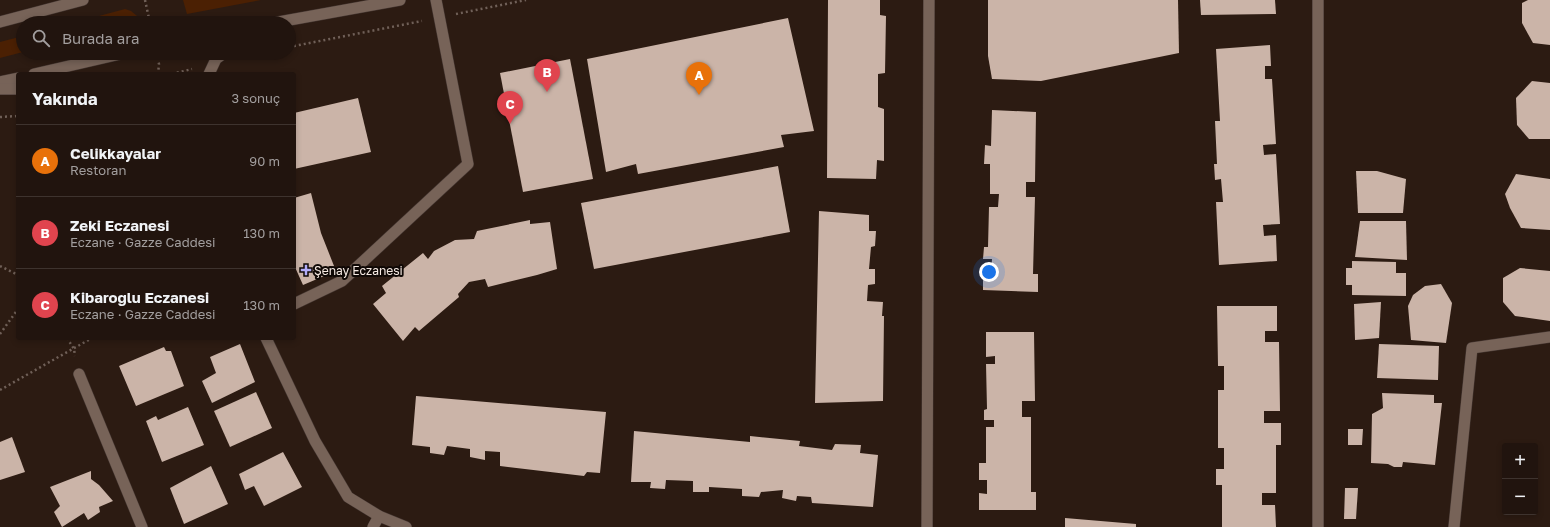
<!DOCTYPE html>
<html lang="tr">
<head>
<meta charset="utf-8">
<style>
	body { margin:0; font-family:"Golos Text",sans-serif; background:#2d211c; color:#f1f3f6 }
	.controls { position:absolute; right:12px; bottom:12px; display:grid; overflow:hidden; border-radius:4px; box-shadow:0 2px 6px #0003 }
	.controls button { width:36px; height:36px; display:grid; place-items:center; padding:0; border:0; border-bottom:1px solid #3e332e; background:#21140e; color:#f1f3f6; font:20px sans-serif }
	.you { position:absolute; left:989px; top:272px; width:14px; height:14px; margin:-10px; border:3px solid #fff; border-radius:50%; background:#1a73e8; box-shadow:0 0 0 6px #1a73e833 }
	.badge { display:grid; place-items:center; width:26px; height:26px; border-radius:50%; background:#8c9099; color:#fff; font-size:13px; font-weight:700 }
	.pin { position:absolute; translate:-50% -33px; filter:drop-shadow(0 1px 2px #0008) }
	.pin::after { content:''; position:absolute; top:21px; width:14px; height:12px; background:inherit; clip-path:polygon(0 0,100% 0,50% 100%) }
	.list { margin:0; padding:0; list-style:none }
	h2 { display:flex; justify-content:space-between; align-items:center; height:52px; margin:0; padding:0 16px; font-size:17px }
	h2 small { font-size:13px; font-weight:400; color:#a29e9e }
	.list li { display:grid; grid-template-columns:26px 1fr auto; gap:12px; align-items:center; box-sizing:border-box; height:72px; padding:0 16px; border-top:1px solid #3e332e }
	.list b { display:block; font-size:15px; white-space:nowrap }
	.list p { margin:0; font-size:13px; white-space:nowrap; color:#a29e9e }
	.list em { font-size:13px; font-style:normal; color:#a29e9e }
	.icon { flex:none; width:22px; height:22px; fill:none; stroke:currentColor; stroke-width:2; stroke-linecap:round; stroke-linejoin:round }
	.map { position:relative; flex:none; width:1550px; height:527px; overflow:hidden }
	.search { position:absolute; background:#21140e; box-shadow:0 2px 6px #0003; left:16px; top:16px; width:280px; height:44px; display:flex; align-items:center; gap:10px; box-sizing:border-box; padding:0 14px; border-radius:22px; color:#a29e9e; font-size:15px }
	.panel { position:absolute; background:#21140e; box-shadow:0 2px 6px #0003; left:16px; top:72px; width:280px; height:268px; border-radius:4px }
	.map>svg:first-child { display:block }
</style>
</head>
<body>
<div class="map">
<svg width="1550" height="527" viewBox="0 0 1550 527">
	<rect width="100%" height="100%" fill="#2c1b12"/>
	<!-- green -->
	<g fill="#4b2003">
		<polygon points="183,0 261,0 187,14"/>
		<polygon points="125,9 131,11 137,16 134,23 73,23"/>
		<polygon points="23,36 23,52 0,58 0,42"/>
	</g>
	<!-- building -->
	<g fill="#cbb4a8">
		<polygon points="828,0 880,0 880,15 886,16 885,73 878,74 878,107 884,109 884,161 877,160 876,179 827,178"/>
		<polygon points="988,0 1178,0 1179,53 1041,81 992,79 988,56"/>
		<polygon points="1200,0 1275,0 1276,14 1201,15"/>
		<polygon points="1528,0 1550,0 1550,45 1533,43 1522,23 1522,3"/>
		<polygon points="788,18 814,131 781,135 784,147 638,174 636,164 606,172 587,59"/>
		<polygon points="1270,45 1271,66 1265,66 1265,79 1272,79 1276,144 1263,145 1264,155 1276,154 1280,224 1263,225 1264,236 1276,235 1277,261 1219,265 1216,202 1223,202 1221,179 1215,180 1214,164 1217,164 1215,121 1220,121 1216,49"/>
		<polygon points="570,59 593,179 523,192 500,73"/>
		<polygon points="1532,81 1550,83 1550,139 1529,139 1517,125 1516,98"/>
		<polygon points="358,98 371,152 294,169 294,113"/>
		<polygon points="992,110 1036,112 1035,182 1026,182 1026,197 1035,197 1033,274 1038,274 1038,292 983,290 983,274 991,274 992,259 983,259 984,247 988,247 989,207 998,207 999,194 990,194 990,164 984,164 985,145 991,146"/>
		<polygon points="778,166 790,232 594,269 581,203"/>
		<polygon points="1356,171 1377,171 1406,179 1403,213 1358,213"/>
		<polygon points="1516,174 1550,179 1550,230 1521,228 1510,208 1505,194"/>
		<polygon points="311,193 321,233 336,271 303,285 294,265 294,198"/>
		<polygon points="819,211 869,215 869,231 876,231 875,246 871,247 869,269 875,269 875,284 868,285 867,301 883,302 882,316 884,316 883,401 815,403"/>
		<polygon points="530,220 530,224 550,222 557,269 537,275 488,287 485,279 469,282 458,294 459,297 419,331 415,327 403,341 373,304 386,293 382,286 423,253 428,259 434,251 455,240 474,239 477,231"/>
		<polygon points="1360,221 1406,221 1407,260 1355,257"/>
		<polygon points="1352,261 1396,262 1396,273 1406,273 1406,296 1352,295 1352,285 1346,285 1346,268 1352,268"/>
		<polygon points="1520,268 1550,271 1550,321 1515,316 1503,302 1503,278"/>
		<polygon points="1441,284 1452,303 1446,343 1411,340 1408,306 1413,295 1425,286"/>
		<polygon points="1381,302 1379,338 1355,340 1354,304"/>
		<polygon points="1217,306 1277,306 1277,331 1265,331 1265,342 1279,342 1280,411 1264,411 1264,423 1281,423 1281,445 1276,445 1276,493 1262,493 1262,505 1275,505 1276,527 1222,527 1222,485 1216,485 1216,469 1224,469 1224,448 1218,448 1218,390 1224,390 1224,366 1218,366"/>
		<polygon points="986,332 1034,332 1035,401 1022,401 1022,417 1031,417 1031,492 1036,492 1036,510 979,510 979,493 987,494 987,480 979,480 979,463 986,463 986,427 994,427 994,420 984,420 984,410 987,409 986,364 995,364 995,356 986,357"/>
		<polygon points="240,344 255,382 212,403 202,381 216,373 210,357"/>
		<polygon points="1379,344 1439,346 1438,380 1377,378"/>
		<polygon points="164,347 166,351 171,351 184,386 136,406 119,366"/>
		<polygon points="256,392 272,428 230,447 214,411"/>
		<polygon points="1382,393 1434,395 1434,403 1442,403 1435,465 1403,462 1402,467 1394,467 1388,464 1371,463 1372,414 1383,408"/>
		<polygon points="416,396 606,412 600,473 587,472 584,476 500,466 500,452 485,451 485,460 470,457 470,449 447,446 444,455 430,453 430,447 412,445"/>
		<polygon points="188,407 204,445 162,462 146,421 156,416 158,420"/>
		<polygon points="1348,429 1363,429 1362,445 1348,445"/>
		<polygon points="634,431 750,442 750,436 800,441 799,446 832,450 835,444 861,445 860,453 878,455 873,507 812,503 811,497 797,496 796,501 782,498 783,490 761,492 759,497 742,496 742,489 709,487 709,492 693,492 693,481 666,480 665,489 650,488 651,482 631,482"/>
		<polygon points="12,437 25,472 0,480 0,442"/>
		<polygon points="283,452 302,487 264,506 254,486 245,490 239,474"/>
		<polygon points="211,466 228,504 184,524 170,488"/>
		<polygon points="91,471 91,479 99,485 113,501 99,507 100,512 88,520 84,513 62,527 54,512 60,506 50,487"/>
		<polygon points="1345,488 1358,488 1356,519 1344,519"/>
		<polygon points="1065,518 1136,524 1136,527 1065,527"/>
	</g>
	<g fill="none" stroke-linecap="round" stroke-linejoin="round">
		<!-- minor casing -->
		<g stroke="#453732" stroke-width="12">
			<g id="minor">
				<polyline points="294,304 342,281 468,164 436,0"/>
				<polyline points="79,374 142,527"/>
				<polyline points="373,527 379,516"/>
				<polyline points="927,527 929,0"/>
				<polyline points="1318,527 1318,0"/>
				<polyline points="1454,527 1472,348 1550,337"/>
			</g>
		</g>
		<!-- tertiary casing -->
		<g stroke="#453732" stroke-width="12">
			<polyline id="tertiary" points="266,338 315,441 348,497 379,516 406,527"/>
		</g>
		<!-- secondary casing -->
		<g stroke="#453732" stroke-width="12">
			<g id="secondary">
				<polyline points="0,22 83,0"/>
				<polyline points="273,23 400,0"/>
				<polyline points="34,74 125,53"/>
				<polyline points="209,74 216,59 224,53"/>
				<polyline points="0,82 18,78"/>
				<polyline points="0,89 18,89"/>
			</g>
		</g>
		<!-- path -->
		<g stroke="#706058" stroke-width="2.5" stroke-dasharray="2 3" stroke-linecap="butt">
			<polyline points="145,0 150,23"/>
			<polyline points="456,14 526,0"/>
			<polyline points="289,47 422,21"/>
			<polyline points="156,53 159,64 158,74"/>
			<polyline points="241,56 256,53"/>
			<polyline points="172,74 192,69"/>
			<polyline points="0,117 18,116"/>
			<polyline points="0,266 18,275"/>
			<polyline points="0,334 18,309"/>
			<polyline points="67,338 74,349 75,356"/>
			<polyline points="0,390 92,338"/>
		</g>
		<!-- minor -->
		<use href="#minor" stroke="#776358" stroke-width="11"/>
		<!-- tertiary -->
		<use href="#tertiary" stroke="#776358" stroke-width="11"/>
		<!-- secondary -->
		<use href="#secondary" stroke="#776358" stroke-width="11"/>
	</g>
	<!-- markers -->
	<path fill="#b2adf9" stroke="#0f0805" stroke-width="1.5" d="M304 264h4v4h4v4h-4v4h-4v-4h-4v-4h4z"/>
	<g text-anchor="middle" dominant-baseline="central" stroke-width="4" stroke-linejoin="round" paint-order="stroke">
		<!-- poi labels -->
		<g font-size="12" fill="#f5e9e2" stroke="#0f0805" text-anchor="start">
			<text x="314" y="270">Şenay Eczanesi</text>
		</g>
	</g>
</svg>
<div class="controls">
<button>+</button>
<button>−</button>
</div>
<div class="you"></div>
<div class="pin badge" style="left:699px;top:95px;background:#e8710a">A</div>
<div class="pin badge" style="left:547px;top:92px;background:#e0444e">B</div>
<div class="pin badge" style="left:510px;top:124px;background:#e0444e">C</div>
<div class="search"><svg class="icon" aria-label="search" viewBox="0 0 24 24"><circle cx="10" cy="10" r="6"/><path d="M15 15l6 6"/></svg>Burada ara</div>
<section class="panel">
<h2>Yakında<small>3 sonuç</small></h2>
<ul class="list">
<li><span class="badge" style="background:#e8710a">A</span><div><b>Celikkayalar</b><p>Restoran</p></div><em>90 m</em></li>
<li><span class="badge" style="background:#e0444e">B</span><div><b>Zeki Eczanesi</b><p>Eczane · Gazze Caddesi</p></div><em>130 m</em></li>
<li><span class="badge" style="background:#e0444e">C</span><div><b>Kibaroğlu Eczanesi</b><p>Eczane · Gazze Caddesi</p></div><em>130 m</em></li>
</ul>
</section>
</div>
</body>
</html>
